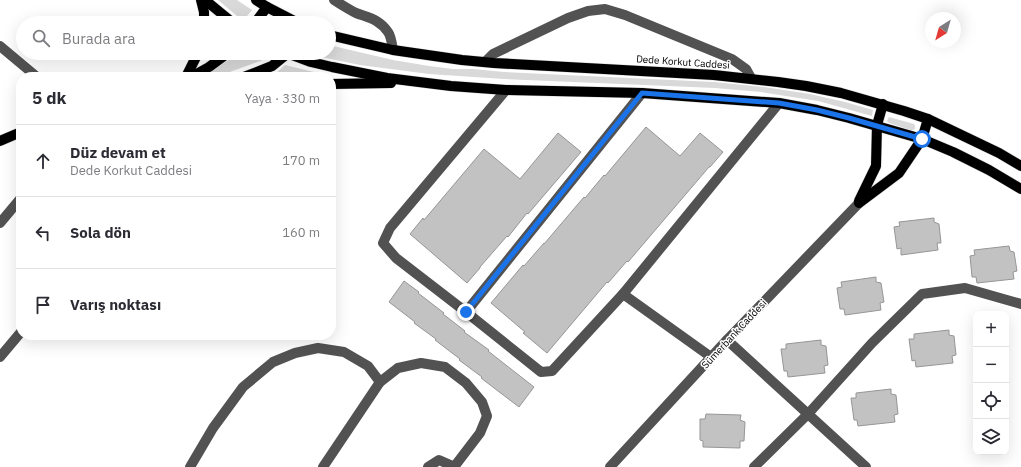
<!DOCTYPE html>
<html lang="tr">
<head>
<meta charset="utf-8">
<style>
	body { margin:0; font-family:"IBM Plex Sans",sans-serif; background:#f7f7f7; color:#2b2b33 }
	.controls { position:absolute; right:12px; bottom:12px; display:grid; overflow:hidden; border-radius:8px; box-shadow:0 4px 16px #0002 }
	.controls button { width:36px; height:36px; display:grid; place-items:center; padding:0; border:0; border-bottom:1px solid #e1e1e2; background:#fff; color:#2b2b33; font:20px sans-serif }
	.compass { position:absolute; left:925px; top:12px; width:36px; height:36px; border-radius:50%; background:#fff; box-shadow:0 4px 16px #0002; rotate:217deg }
	.stop { position:absolute; width:12px; height:12px; margin:-9px; border:3px solid #1a73e8; border-radius:50%; background:#fff }
	.stop.end { background:#1a73e8; border-color:#fff; box-shadow:0 1px 4px #0008 }
	.list { margin:0; padding:0; list-style:none }
	h2 { display:flex; justify-content:space-between; align-items:center; height:52px; margin:0; padding:0 16px; font-size:17px }
	h2 small { font-size:13px; font-weight:400; color:#7c7c81 }
	.list li { display:grid; grid-template-columns:26px 1fr auto; gap:12px; align-items:center; box-sizing:border-box; height:72px; padding:0 16px; border-top:1px solid #e1e1e2 }
	.list b { display:block; font-size:15px; white-space:nowrap }
	.list p { margin:0; font-size:13px; white-space:nowrap; color:#7c7c81 }
	.list em { font-size:13px; font-style:normal; color:#7c7c81 }
	.icon { flex:none; width:22px; height:22px; fill:none; stroke:currentColor; stroke-width:2; stroke-linecap:round; stroke-linejoin:round }
	.map { position:relative; flex:none; width:1021px; height:467px; overflow:hidden }
	.search { position:absolute; background:#fff; box-shadow:0 4px 16px #0002; left:16px; top:16px; width:320px; height:44px; display:flex; align-items:center; gap:10px; box-sizing:border-box; padding:0 14px; border-radius:22px; color:#7c7c81; font-size:15px }
	.panel { position:absolute; background:#fff; box-shadow:0 4px 16px #0002; left:16px; top:72px; width:320px; height:268px; border-radius:16px }
	.map>svg:first-child { display:block }
</style>
</head>
<body>
<div class="map">
<svg width="1021" height="467" viewBox="0 0 1021 467">
	<rect width="100%" height="100%" fill="#fff"/>
	<!-- green -->
	<g fill="#d9d9d9">
		<polygon points="218,0 237,0 252,10 243,21"/>
		<polygon points="329,45 393,60 429,66 453,69 473,69 504,72 714,82 764,87 810,94 845,102 873,110 872,116 818,101 761,92 715,88 504,79 429,74 360,65 326,58 307,53 329,53"/>
		<polygon points="238,53 264,53 271,57 216,77 201,77 229,60"/>
		<polygon points="285,65 314,72 272,77"/>
		<polygon points="889,117 914,124 915,126 915,129 913,130 910,130 889,123 887,121"/>
	</g>
	<!-- building -->
	<g fill="#c2c2c2" stroke="#969696">
		<polygon points="646,127 680,156 700,133 723,152 710,167 709,167 628,262 627,261 608,283 607,282 547,353 523,333 525,332 491,303 523,265 524,266 544,243 544,244 584,197 585,198 604,175 605,176"/>
		<polygon points="558,133 581,152 528,214 527,213 508,237 507,236 480,267 480,268 467,283 410,234 423,218 424,220 484,149 520,179"/>
		<polygon points="934,218 934,222 939,224 941,243 937,243 938,250 901,255 901,248 897,249 894,227 900,226 899,222"/>
		<polygon points="1009,246 1010,251 1014,252 1017,271 1013,272 1014,279 977,283 976,277 972,277 970,256 975,255 974,250"/>
		<polygon points="876,277 876,282 881,283 884,302 880,303 881,310 845,315 844,309 840,309 837,288 842,287 841,282"/>
		<polygon points="404,281 419,292 418,293 444,313 443,314 465,331 464,332 489,350 488,351 534,387 519,407 481,378 482,377 459,360 460,359 435,340 436,339 414,323 415,322 389,302"/>
		<polygon points="949,330 949,335 954,336 956,355 952,356 953,363 916,367 915,360 912,361 909,339 914,339 914,334"/>
		<polygon points="821,340 821,345 826,346 828,365 824,366 825,373 788,377 787,371 784,371 781,349 786,349 786,344"/>
		<polygon points="891,389 891,394 896,395 898,414 894,415 895,422 858,426 857,420 854,420 851,398 856,398 856,393"/>
		<polygon points="706,414 741,415 740,420 745,422 744,441 740,441 740,448 703,447 703,441 700,440 700,419 705,419"/>
	</g>
	<g fill="none" stroke-linecap="round" stroke-linejoin="round">
		<!-- major casing -->
		<g stroke="#dbdbdb" stroke-width="11">
			<g id="major">
				<polyline points="201,0 204,12 204,23"/>
				<polyline points="205,0 233,23"/>
				<polyline points="256,0 267,7 298,23"/>
				<polyline points="255,23 267,7"/>
				<polyline points="329,35 393,50 462,60 494,63 714,75 778,82 806,86 841,93 904,111 928,119 999,153 1021,166"/>
				<polyline points="287,53 311,62 332,67 387,78 451,86 506,90 642,93 779,103 817,110 849,118 922,139 953,152 989,170 1021,189"/>
				<polyline points="186,77 198,53"/>
				<polyline points="191,77 209,67 228,53"/>
				<polyline points="244,77 272,66 288,53"/>
				<polyline points="331,84 391,83"/>
				<polyline points="0,141 21,132"/>
				<polyline points="859,201 876,166 877,125 883,104"/>
				<polyline points="859,203 899,173 922,139 928,119"/>
			</g>
		</g>
		<!-- minor -->
		<g stroke="#525252" stroke-width="10">
			<path d="M 334,0 C 342,5 348,9 356,13 C 369,18 379,19 388,32 C 391,36 392,44 393,50"/>
			<polyline points="0,46 37,77"/>
			<polyline points="485,62 493,54 568,18 588,11 605,9 625,15 732,59 746,69 751,78"/>
			<polyline points="506,90 390,228 383,243 396,258 466,312 541,372 552,371 623,294 779,103"/>
			<polyline points="0,223 21,198"/>
			<polyline points="623,294 711,357"/>
			<polyline points="466,312 642,93"/>
			<polyline points="727,340 866,467"/>
			<polyline points="0,357 21,332"/>
			<polyline points="190,467 213,428 243,387 273,362 295,353 318,348 344,352 368,366 380,382"/>
			<polyline points="323,467 380,382 398,368 421,363 445,367 466,383 482,402 487,416 480,433 454,467"/>
			<polyline points="428,467 439,460 455,467"/>
			<polyline points="610,467 727,340 859,203"/>
			<polyline points="754,467 808,414 872,343 922,294 965,288 1021,304"/>
		</g>
		<!-- major -->
		<use href="#major" stroke="#000" stroke-width="10"/>
	</g>
	<g fill="none" stroke-linecap="round" stroke-linejoin="round">
		<!-- route -->
		<polyline stroke="#1a73e8" stroke-width="5" points="466,312 642,93 779,103 817,110 849,118 922,139"/>
	</g>
	<g text-anchor="middle" dominant-baseline="central" stroke-width="3" stroke-linejoin="round" paint-order="stroke">
		<!-- street labels -->
		<g font-size="10" fill="#000" stroke="#fff">
			<text transform="translate(683 62) rotate(4)">Dede Korkut Caddesi</text>
			<text transform="translate(734 334) rotate(-47)">Sümerbank Caddesi</text>
		</g>
	</g>
</svg>
<div class="controls">
<button>+</button>
<button>−</button>
<button><svg class="icon" aria-label="locate" viewBox="0 0 24 24"><circle cx="12" cy="12" r="6"/><path d="M12 2v4M12 18v4M2 12h4M18 12h4"/></svg></button>
<button><svg class="icon" aria-label="layers" viewBox="0 0 24 24"><path d="M12 4l9 5-9 5-9-5zM3 14l9 5 9-5"/></svg></button>
</div>
<svg class="compass" viewBox="-18 -18 36 36"><path d="M0-13l5 13h-10z" fill="#e53935"/><path d="M0 13l5-13h-10z" fill="#7c7c81"/></svg>
<div class="stop" style="left:922px;top:139px"></div>
<div class="stop end" style="left:466px;top:312px"></div>
<div class="search"><svg class="icon" aria-label="search" viewBox="0 0 24 24"><circle cx="10" cy="10" r="6"/><path d="M15 15l6 6"/></svg>Burada ara</div>
<section class="panel">
<h2>5 dk<small>Yaya · 330 m</small></h2>
<ul class="list">
<li><svg class="icon" aria-label="ahead" viewBox="0 0 24 24"><path d="M12 20V5M6 11l6-6 6 6"/></svg><div><b>Düz devam et</b><p>Dede Korkut Caddesi</p></div><em>170 m</em></li>
<li><svg class="icon" aria-label="left" viewBox="0 0 24 24"><path d="M17 20v-9H6M10 6l-5 5 5 5"/></svg><div><b>Sola dön</b></div><em>160 m</em></li>
<li><svg class="icon" aria-label="arrive" viewBox="0 0 24 24"><path d="M6 21V4h12l-3 4 3 4H6"/></svg><div><b>Varış noktası</b></div></li>
</ul>
</section>
</div>
</body>
</html>
